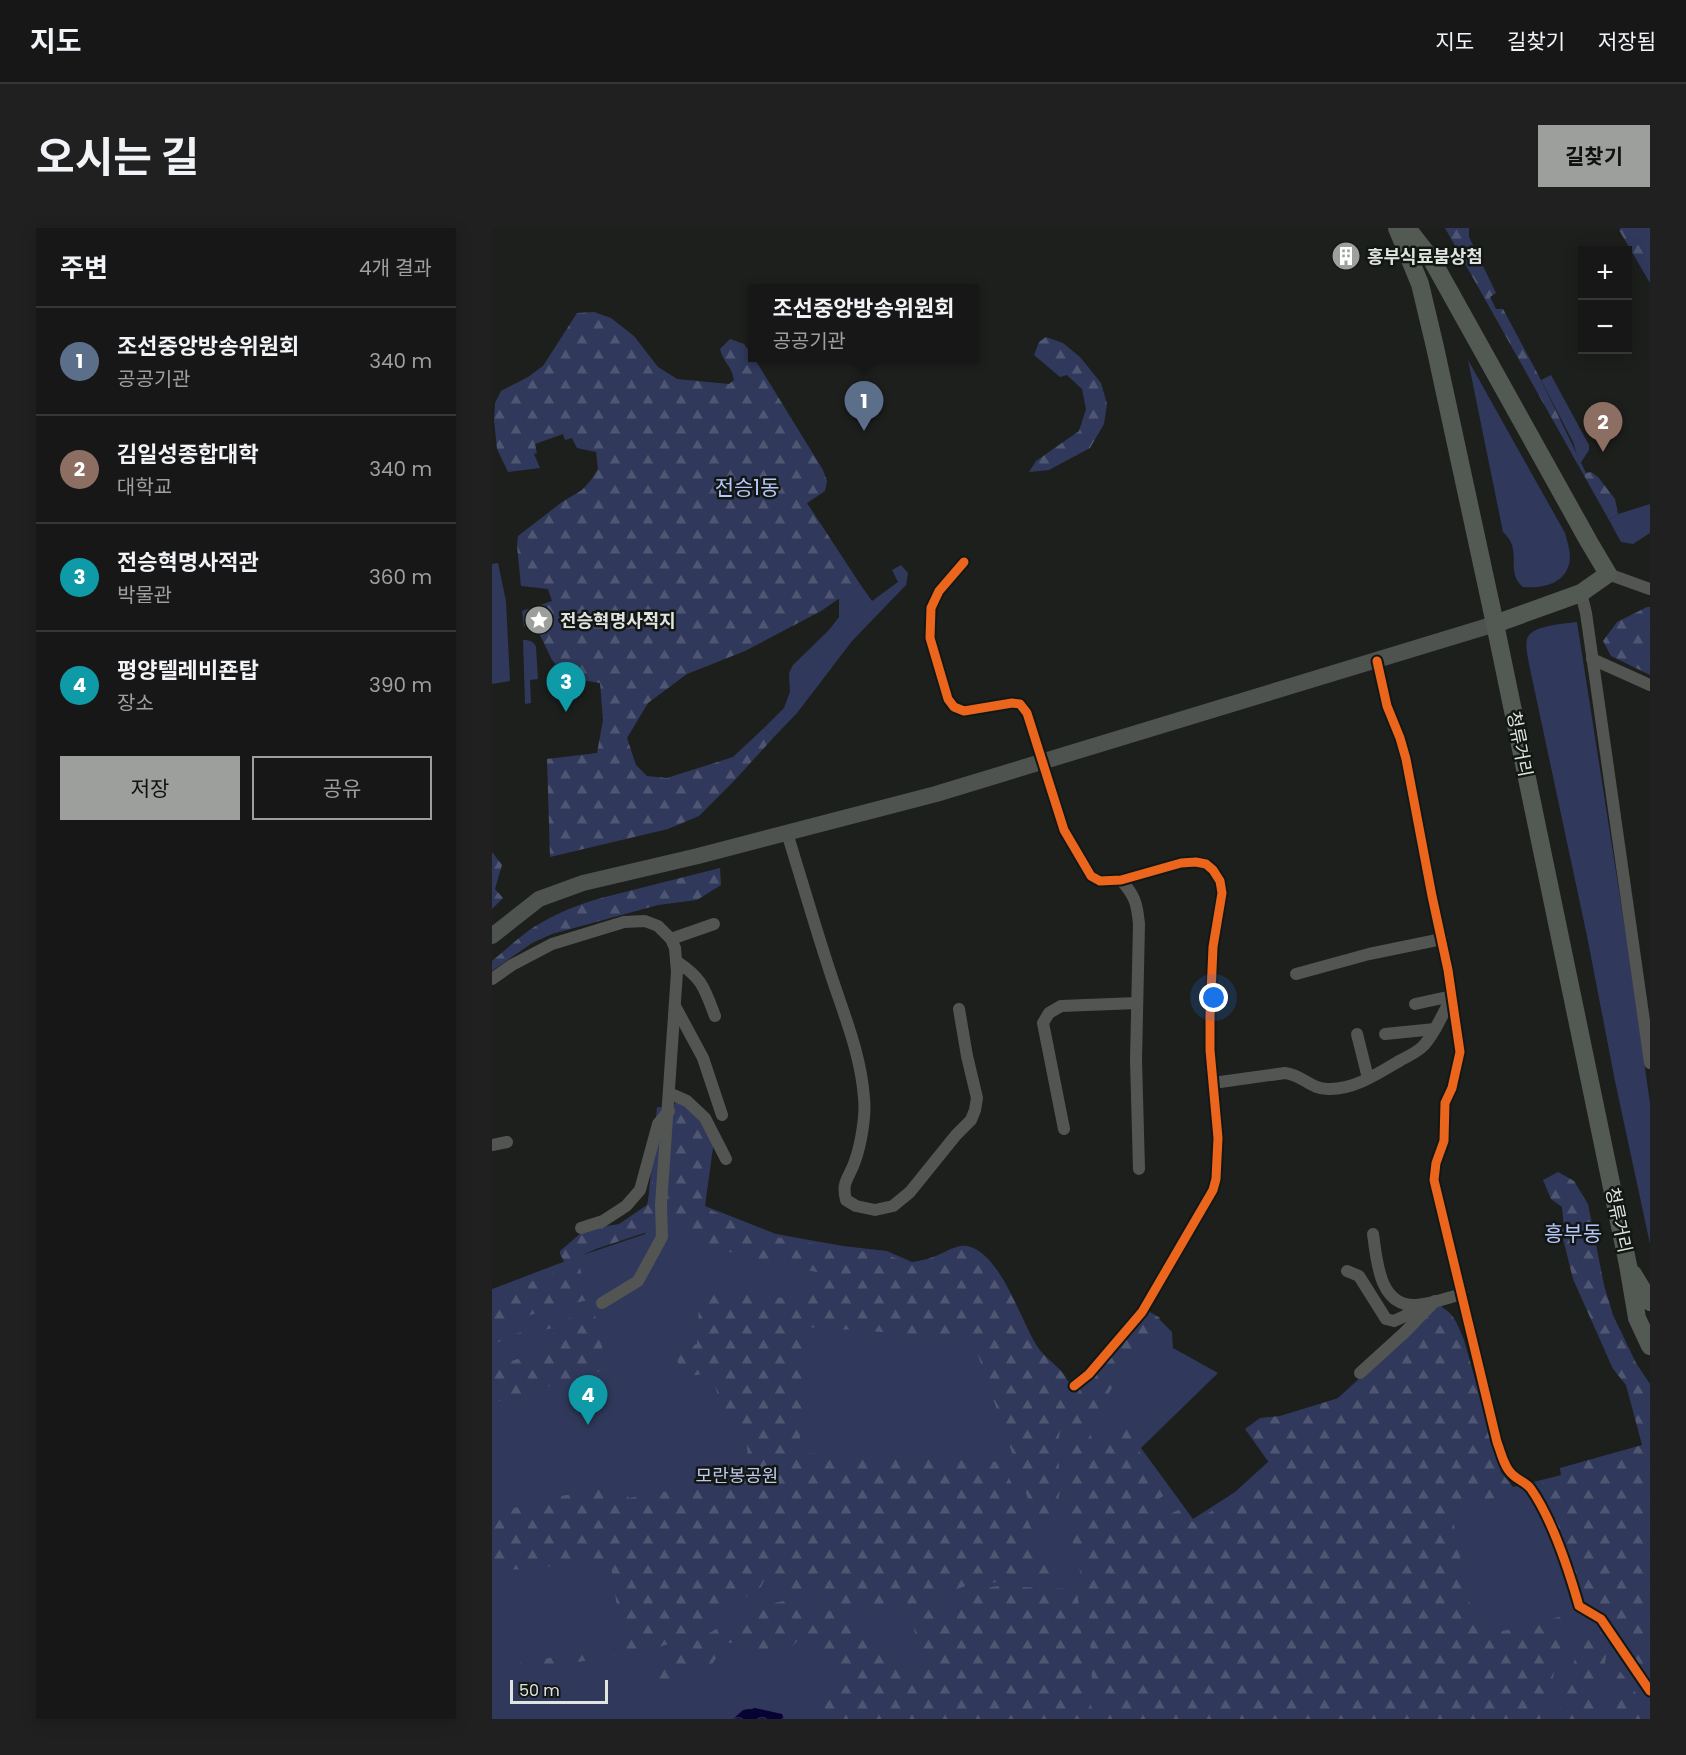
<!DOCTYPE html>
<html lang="ko">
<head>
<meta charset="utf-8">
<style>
	body { margin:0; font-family:Poppins,"Noto Sans KR",sans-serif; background:#1f201f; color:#f1f3f6 }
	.controls { position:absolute; right:18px; top:18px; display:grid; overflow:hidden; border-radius:0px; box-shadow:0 3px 15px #0003 }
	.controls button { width:54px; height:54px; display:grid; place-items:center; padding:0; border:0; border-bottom:2px solid #353635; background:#161716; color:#f1f3f6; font:30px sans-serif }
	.scale { position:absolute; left:18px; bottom:15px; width:98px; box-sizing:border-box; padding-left:6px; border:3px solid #e0e4e1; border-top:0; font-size:16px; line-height:21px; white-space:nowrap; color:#e0e4e1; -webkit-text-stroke:4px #131713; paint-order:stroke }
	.you { position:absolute; left:722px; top:770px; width:21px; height:21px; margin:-15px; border:4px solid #fff; border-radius:50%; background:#1a73e8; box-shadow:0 0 0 9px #1a73e833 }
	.badge { display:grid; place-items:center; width:39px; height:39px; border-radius:50%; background:#9c9f9c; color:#fff; font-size:20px; font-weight:700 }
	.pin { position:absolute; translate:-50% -50px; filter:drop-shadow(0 2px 3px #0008) }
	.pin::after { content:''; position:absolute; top:32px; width:21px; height:18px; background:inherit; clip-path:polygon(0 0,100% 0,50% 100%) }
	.popup { position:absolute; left:256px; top:56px; width:231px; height:78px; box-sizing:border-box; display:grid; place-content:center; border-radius:0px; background:#161716; filter:drop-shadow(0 2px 4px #0005); font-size:20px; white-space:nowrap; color:#9e9fa1 }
	.popup b { font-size:22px; color:#f1f3f6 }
	.popup::after { content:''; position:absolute; left:50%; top:100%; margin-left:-12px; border:12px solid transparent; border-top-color:#161716 }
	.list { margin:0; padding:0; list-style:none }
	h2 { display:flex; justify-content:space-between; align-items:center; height:78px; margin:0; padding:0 24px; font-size:26px }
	h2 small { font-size:20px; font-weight:400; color:#9e9fa1 }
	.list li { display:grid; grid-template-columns:39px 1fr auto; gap:18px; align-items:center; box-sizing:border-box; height:108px; padding:0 24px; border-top:2px solid #353635 }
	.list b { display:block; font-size:22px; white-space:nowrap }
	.list p { margin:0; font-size:20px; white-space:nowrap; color:#9e9fa1 }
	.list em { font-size:20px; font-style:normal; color:#9e9fa1 }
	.actions { display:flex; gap:12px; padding:18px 24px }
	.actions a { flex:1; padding:14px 0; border:2px solid #9c9f9c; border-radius:0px; text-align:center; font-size:21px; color:#9c9f9c }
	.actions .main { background:#9c9f9c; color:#111 }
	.map { position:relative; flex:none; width:1158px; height:1491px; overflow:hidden; border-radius:0px }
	header { display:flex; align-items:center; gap:36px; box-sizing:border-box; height:84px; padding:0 30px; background:#161716; border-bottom:2px solid #353635 }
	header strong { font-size:28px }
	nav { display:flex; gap:33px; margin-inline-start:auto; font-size:21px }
	.intro { display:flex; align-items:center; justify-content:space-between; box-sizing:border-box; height:144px; padding:0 36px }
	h1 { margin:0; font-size:42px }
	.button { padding:15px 27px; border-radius:0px; background:#9c9f9c; color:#111; font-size:21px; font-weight:700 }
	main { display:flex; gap:36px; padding:0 36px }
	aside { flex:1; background:#161716; border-radius:0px; box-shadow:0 3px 15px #0003 }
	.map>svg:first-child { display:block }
</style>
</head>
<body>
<header>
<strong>지도</strong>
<nav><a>지도</a><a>길찾기</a><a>저장됨</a></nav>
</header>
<div class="intro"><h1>오시는 길</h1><a class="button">길찾기</a></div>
<main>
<aside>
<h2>주변<small>4개 결과</small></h2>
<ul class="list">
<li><span class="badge" style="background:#5c6f8a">1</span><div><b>조선중앙방송위원회</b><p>공공기관</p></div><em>340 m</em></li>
<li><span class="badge" style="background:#8d6e63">2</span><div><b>김일성종합대학</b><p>대학교</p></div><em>340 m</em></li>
<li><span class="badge" style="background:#0f9aa8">3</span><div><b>전승혁명사적관</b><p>박물관</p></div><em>360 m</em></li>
<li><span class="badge" style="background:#0f9aa8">4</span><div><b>평양텔레비죤탑</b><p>장소</p></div><em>390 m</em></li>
</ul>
<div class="actions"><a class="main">저장</a><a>공유</a></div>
</aside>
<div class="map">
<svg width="1158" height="1491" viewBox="0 0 1158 1491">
	<defs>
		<pattern id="forest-firs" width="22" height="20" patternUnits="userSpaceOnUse" patternTransform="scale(1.5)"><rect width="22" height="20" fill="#30395b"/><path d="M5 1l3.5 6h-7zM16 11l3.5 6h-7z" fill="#4e5672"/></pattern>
		<pattern id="water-waves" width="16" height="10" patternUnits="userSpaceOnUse" patternTransform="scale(1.5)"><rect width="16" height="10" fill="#060334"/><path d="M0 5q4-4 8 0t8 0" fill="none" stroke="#2a2851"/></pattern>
	</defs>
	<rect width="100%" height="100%" fill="#1d1f1d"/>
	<!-- green -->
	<g fill="#30395b">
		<path d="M 976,132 L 1073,305 C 1075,313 1078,321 1078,329 C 1077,355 1052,361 1031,359 C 1012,344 1032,322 1011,304 Z"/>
		<polygon points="1059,147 1097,217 1097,222 1088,236 1081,214 1049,152"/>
		<polygon points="1158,276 1158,305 1141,316 1129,314 1117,292 1126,286"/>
		<polygon points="6,335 14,373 18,453 0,456 0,336"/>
		<polygon points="409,337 416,345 414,357 360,413 305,485 282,509 272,500 292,480 298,464 297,445 301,437 337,402 347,389 347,370 368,356 380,373 406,354 400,342"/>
		<path d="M 1085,394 L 1135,714 L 1158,875 L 1158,1016 L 1123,853 L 1095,708 L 1037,436 C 1036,428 1033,419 1035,411 C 1039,397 1072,396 1085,394 Z"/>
		<path d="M 31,412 C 37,412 42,413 44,419 L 46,451 L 38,452 L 39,475 L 33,476 Z"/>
		<polygon points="165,879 195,881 222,913 213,978 284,1006 351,1018 395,1023 420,1034 473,1024 568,1150 594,1160 667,1091 680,1104 681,1120 726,1145 649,1220 701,1291 743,1264 949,1076 1013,1261 1094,1241 1158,1217 1158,1491 0,1491 0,1061 79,1031 153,1006"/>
	</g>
	<!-- forest -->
	<g fill="url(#forest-firs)">
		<polygon points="953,0 977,0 977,9 1004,65 998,69 1004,81 1011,81 1049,152 1094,245 1099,244 1106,249 1123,271 1126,286 1117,292"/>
		<polygon points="1129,0 1158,0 1158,55 1127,2"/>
		<path d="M 102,84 L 119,90 L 142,108 L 166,139 L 185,151 L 237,156 L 242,152 C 239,136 232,136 228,121 L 238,111 L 252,116 L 261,128 L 331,242 L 335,253 L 333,263 L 315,275 L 368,356 L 329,383 L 253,423 L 195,446 L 156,475 L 135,510 L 144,537 L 155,548 L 175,550 L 241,529 L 272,500 L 282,509 L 241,554 L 207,588 L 176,601 L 58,629 L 55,531 L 105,525 L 111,492 L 108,455 L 76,450 L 60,432 L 47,405 L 32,398 L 30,383 L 60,373 L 56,361 L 29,358 L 25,318 L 26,308 L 70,274 L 90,262 L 99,252 L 106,241 L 104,224 L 85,220 L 80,210 L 73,212 L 71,206 L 43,216 L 45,225 L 42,226 L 48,240 L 16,244 L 5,221 L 2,192 L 3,175 L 9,163 L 36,149 L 51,138 L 85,85 Z"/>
		<polygon points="554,109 571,115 588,129 609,155 615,176 612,196 598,220 557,242 537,244 544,233 587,203 594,181 590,161 575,147 568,149 542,127 547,114"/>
		<polygon points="1155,379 1158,379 1158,447 1119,428 1111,413 1125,394"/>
		<polygon points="0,624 10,637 3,661 11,670 0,681"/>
		<path d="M 228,640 L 229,657 L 205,672 L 166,677 L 60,706 L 40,715 L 0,743 L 0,733 C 12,723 24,712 36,703 C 58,688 84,677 109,670 Z"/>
		<path d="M 185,873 L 204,885 L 217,911 L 211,979 L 283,1009 L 352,1021 L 393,1026 L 419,1036 C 426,1034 434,1032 441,1029 C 451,1026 464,1016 475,1018 C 510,1025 529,1096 547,1121 C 557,1134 575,1143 578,1160 C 580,1176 569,1193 567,1209 C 564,1228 571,1256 566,1273 C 562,1284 555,1291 544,1294 L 480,1110 L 315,1099 L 307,1225 L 510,1234 L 555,1336 L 558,1349 L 476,1357 L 429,1375 L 374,1382 L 353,1380 L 324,1367 L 283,1360 L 286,1352 L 275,1346 L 269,1359 L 182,1414 L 164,1420 L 30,1444 L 28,1435 L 132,1417 L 127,1392 L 118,1332 L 97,1332 L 35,1342 L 0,1340 L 0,1279 L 13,1275 L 14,1282 L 69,1268 L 113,1260 L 124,1260 L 130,1262 L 137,1270 C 173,1264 228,1256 256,1232 L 254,1205 L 248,1195 L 229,1177 L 219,1145 L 189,1149 L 183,1122 L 205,1116 L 207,1078 L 209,1070 L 217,1066 L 230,1065 L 306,1071 L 320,1067 L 328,1045 C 300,1038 198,1019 181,1001 C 176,995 174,988 173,980 L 182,876 Z"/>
		<path d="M 163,942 L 167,943 C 166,962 170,991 155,1004 L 104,1021 L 91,1027 L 87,1035 L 95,1072 L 0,1097 L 0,1070 L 4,1067 L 67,1043 L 74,1037 L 68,1026 L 68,1023 L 89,1005 L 103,1000 L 127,996 L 155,977 Z"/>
		<polygon points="1066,944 1082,953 1096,976 1112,1057 1121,1087 1144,1135 1158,1156 1158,1450 1151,1446 1121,1399 1087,1355 1070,1311 1047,1260 1053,1253 1069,1247 1068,1240 1150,1217 1134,1157 1121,1141 1081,1051 1069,1002 1072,1000 1070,979 1059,971 1051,952"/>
		<path d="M 946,1078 C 962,1083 966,1098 972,1112 L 1009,1244 L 1025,1264 L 964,1280 L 961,1291 L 976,1371 L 988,1401 L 999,1406 L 1071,1388 L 1073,1403 L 1056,1469 L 1048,1491 L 612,1491 L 604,1471 L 600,1455 L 597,1389 L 595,1370 L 581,1316 L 573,1236 L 572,1221 L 576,1198 L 587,1162 L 596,1151 L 653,1084 L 658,1084 L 668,1090 L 618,1163 L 597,1202 L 600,1211 L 614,1214 L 636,1189 L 655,1207 L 645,1220 L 675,1265 L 663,1274 L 673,1288 L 689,1281 L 702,1295 L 749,1263 L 778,1236 L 753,1201 L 768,1190 L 788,1188 L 853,1168 Z"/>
		<polygon points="102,1083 115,1141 0,1175 0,1139 29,1130 47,1120 68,1098 3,1115 2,1112"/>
		<path d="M 507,1358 L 584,1361 C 590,1384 589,1408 590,1431 C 592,1451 596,1473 604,1491 L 331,1491 L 336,1485 L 327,1471 L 346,1458 L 340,1437 L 323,1416 L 308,1410 L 297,1422 L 259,1422 L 248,1414 L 236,1415 L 229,1422 L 219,1438 L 202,1435 L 193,1443 L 171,1455 L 161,1441 C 197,1418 249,1380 292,1373 C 308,1371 326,1378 341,1384 C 373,1397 378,1401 391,1433 L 406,1431 L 418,1450 L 433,1445 L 418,1385 L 456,1378 L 476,1362 Z"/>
		<path d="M 1095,1392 C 1107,1399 1113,1408 1115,1422 L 1104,1491 L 1064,1491 C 1070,1475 1076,1458 1081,1441 C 1085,1426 1082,1402 1095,1392 Z"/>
		<polygon points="1125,1439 1151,1475 1152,1491 1119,1491"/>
	</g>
	<!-- water -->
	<polygon fill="url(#water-waves)" points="263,1480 290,1486 292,1491 241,1491 251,1482"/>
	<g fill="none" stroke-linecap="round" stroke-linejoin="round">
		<!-- minor -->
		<g stroke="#535553" stroke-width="12">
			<polyline points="472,334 447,363 439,380 438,410 456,471 462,479 472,483 520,475 528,476 535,485 572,602 599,648 608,653 629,652 689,635 704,634 714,636 721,642 728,653 730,665 721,719 718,788 718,822 726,910 724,951 721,962 650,1084 597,1146 582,1158"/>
			<polyline points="1116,346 1158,361"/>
			<polyline points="1089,365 1094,385 1158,835"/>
			<polyline points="1100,431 1158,457"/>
			<path d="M 885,433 L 895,478 L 908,510 L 914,531 L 940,668 L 956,742 L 968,824 L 960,860 L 953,875 L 952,913 L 944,935 L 942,952 L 1005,1214 C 1009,1224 1012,1240 1021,1247 C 1027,1253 1034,1254 1039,1261 C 1060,1291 1077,1343 1087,1378 L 1109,1391 L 1158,1463"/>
			<path d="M 295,605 C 310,653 324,702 340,750 C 353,789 369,828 372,870 C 374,887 369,916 363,933 C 358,949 349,953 354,972 L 364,978 L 383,982 L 401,978 L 418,964 L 464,907 L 479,892 L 483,882 L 485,870 L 475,828 L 467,781"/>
			<path d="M 629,652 C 643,668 645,675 647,696 L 644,832 L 647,941"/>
			<polyline points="179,711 222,696"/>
			<path d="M 184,733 C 210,750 212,759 223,788"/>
			<polyline points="804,746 877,726 950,711"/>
			<polyline points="0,751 20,737 60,716 132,694 153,693 166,698 179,711 183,720 185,744 169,977 170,1009 146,1053 110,1075"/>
			<polyline points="923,776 960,768"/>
			<polyline points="183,778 211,830 230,887"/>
			<polyline points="865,806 876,850"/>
			<polyline points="893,806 943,801"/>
			<path d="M 721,855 L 793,845 C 811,847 818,861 836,861 C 862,862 887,845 909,832 C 915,829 923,825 929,820 C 940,811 953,782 960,768"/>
			<polyline points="177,865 195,873 213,890 234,931"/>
			<polyline points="572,901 551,795 557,785 569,778 645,775"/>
			<polyline points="0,917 15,914"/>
			<polyline points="89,1000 111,993 134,978 148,962 166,896 177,883"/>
			<path d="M 881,1006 C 885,1033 887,1079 924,1077 C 939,1076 955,1070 970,1066"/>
			<polyline points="855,1043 867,1048 894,1091 902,1093 913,1088 925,1077"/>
			<polyline points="868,1145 912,1105 943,1073"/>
		</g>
		<!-- secondary -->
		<polyline stroke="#4f534f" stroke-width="16" points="0,708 47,671 91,655 206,628 444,566 1003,396"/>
		<!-- primary -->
		<g stroke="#535953" stroke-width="18">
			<polyline points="905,0 928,56 943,119 1003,396 1136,1037 1145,1090 1158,1118"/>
			<polyline points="915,0 940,32 1097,314 1116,346 1089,365 1003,396"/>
			<polyline points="1141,1046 1158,1074"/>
		</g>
		<!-- cycleway casing -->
		<g stroke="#131713" stroke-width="13">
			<g id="cycleway">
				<polyline points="472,334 447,363 439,380 438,410 456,471 462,479 472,483 520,475 528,476 535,485 572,602 599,648 608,653 629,652 689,635 704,634 714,636 721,642 728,653 730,665 721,719 718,788 718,822 726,910 724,951 721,962 650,1084 597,1146 582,1158"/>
				<path d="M 885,433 L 895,478 L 908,510 L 914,531 L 940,668 L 956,742 L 968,824 L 960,860 L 953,875 L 952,913 L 944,935 L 942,952 L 1005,1214 C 1009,1224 1012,1240 1021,1247 C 1027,1253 1034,1254 1039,1261 C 1060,1291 1077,1343 1087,1378 L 1109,1391 L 1158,1463"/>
			</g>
		</g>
		<!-- cycleway -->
		<use href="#cycleway" stroke="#eb651d" stroke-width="9"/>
	</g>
	<!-- icons -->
	<defs>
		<g id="building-disc" transform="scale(1.5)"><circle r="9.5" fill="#9c9f9c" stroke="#131713"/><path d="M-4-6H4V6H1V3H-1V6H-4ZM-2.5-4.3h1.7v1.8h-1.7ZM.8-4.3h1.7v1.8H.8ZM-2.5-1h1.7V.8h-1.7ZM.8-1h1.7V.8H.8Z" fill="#fff"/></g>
		<g id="sight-disc" transform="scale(1.5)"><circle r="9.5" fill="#9c9f9c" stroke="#131713"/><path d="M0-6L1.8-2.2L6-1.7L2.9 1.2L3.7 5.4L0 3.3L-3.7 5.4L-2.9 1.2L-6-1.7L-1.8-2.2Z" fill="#fff"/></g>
	</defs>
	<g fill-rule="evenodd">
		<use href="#building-disc" x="854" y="28"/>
		<use href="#sight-disc" x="47" y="392"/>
	</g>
	<g text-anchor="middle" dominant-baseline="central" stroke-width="5" stroke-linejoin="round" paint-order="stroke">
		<!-- poi labels -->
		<g font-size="18" font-weight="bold" fill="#e0e4e1" stroke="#131713" text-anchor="start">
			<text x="875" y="28">홍부식료붐상첨</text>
			<text x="68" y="392">전승혁명사적지</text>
		</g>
		<!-- street labels -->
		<g font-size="18" fill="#e0e4e1" stroke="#131713">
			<text transform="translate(1028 516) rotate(79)">청류거리</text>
			<text transform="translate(1127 992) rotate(78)">청류거리</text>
		</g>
		<!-- park labels -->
		<g font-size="18" fill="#becaef" stroke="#131713">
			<text x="245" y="1247">모란봉공원</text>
		</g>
		<!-- quarter labels -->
		<g font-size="21" fill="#b6c7fe" stroke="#131713">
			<text x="255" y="259">전승1동</text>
			<text x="1081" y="1005">흥부동</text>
		</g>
	</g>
</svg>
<div class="controls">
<button>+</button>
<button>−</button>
</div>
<div class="scale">50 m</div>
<div class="you"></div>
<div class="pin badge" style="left:372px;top:203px;background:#5c6f8a">1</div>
<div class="popup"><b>조선중앙방송위원회</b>공공기관</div>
<div class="pin badge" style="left:1111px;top:224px;background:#8d6e63">2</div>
<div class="pin badge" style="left:74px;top:484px;background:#0f9aa8">3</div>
<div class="pin badge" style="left:96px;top:1197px;background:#0f9aa8">4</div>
</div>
</main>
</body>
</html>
